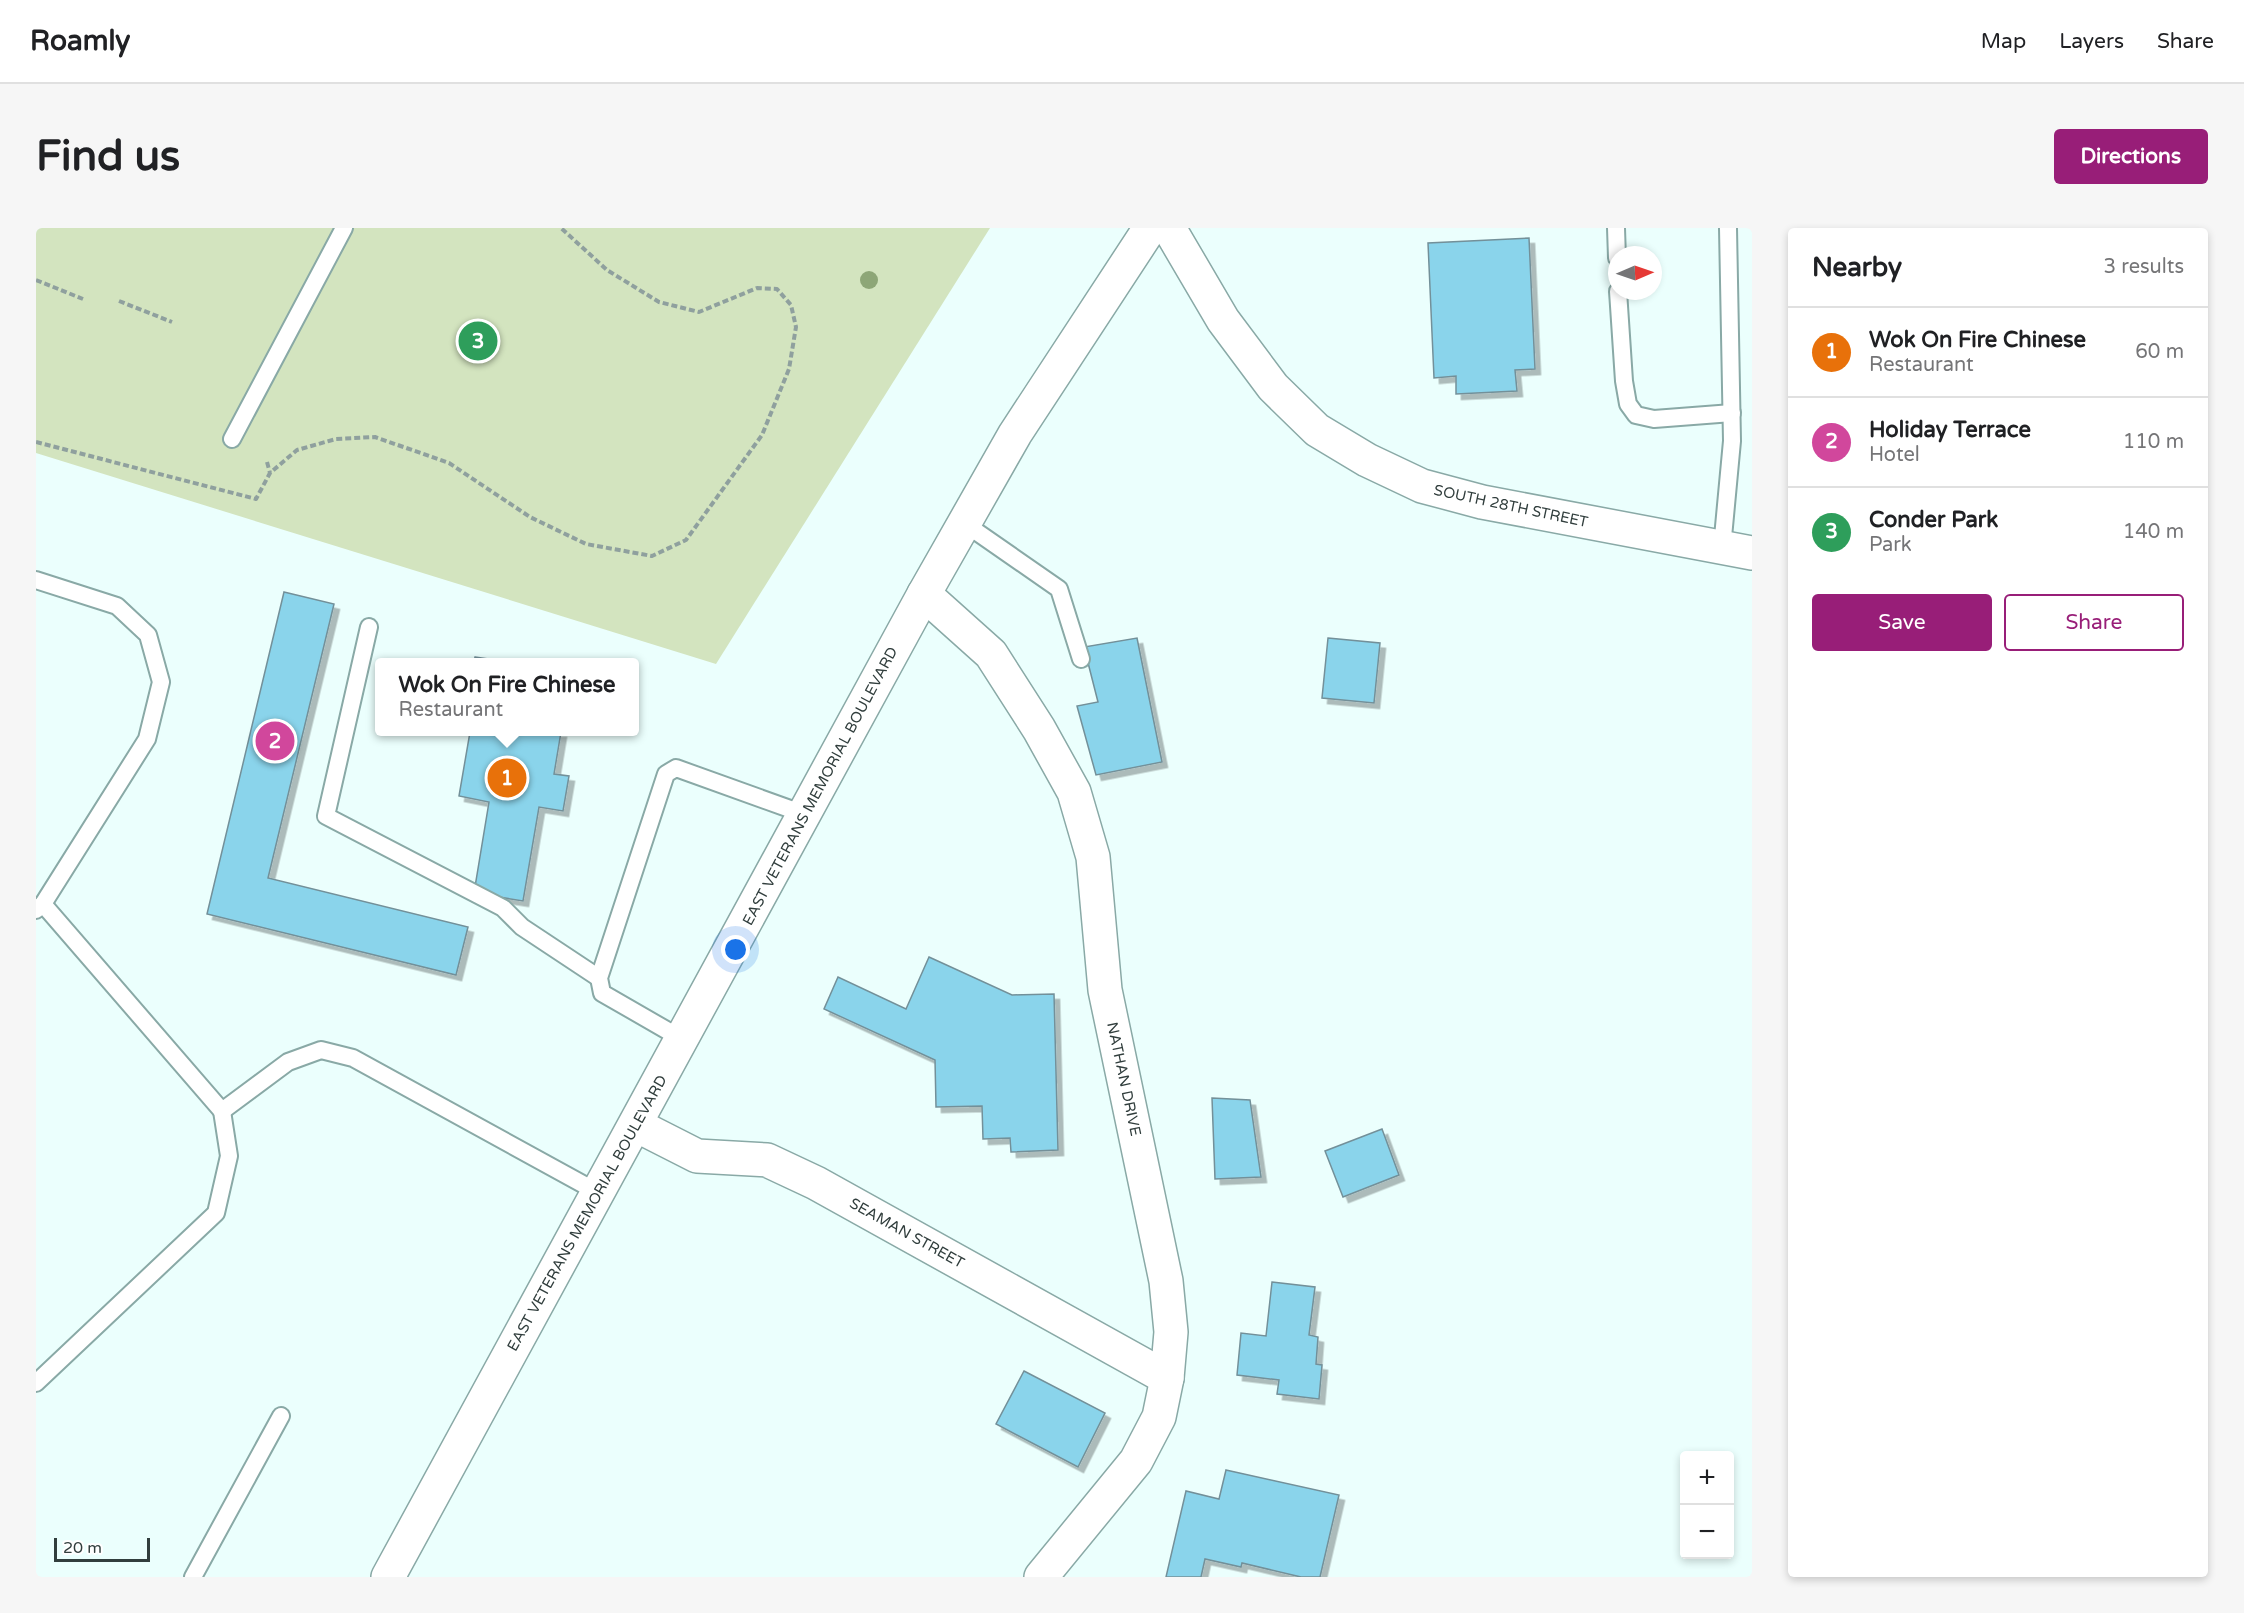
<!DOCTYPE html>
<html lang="en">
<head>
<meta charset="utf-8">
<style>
	body { margin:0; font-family:"Varela Round",sans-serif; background:#f6f6f6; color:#202124 }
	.controls { position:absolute; right:18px; bottom:18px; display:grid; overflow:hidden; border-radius:6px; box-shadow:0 3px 9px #0003 }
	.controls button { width:54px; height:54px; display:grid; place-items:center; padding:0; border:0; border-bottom:2px solid #e0e0e0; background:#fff; color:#202124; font:30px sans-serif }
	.compass { position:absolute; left:1572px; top:18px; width:54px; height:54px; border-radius:50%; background:#fff; box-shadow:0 3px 9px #0003; rotate:88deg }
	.scale { position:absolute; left:18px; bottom:15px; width:96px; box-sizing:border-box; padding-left:6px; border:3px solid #313e3d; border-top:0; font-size:16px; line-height:21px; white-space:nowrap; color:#313e3d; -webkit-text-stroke:4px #fff; paint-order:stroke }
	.you { position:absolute; left:700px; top:722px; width:21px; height:21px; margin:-15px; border:4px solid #fff; border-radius:50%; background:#1a73e8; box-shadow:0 0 0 9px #1a73e833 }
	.badge { display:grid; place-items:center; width:39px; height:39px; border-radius:50%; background:#981e78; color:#fff; font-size:20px; font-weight:700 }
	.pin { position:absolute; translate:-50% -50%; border:3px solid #fff; box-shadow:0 2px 6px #0006 }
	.popup { position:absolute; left:339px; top:430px; width:264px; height:78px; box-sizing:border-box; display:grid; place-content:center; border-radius:6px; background:#fff; filter:drop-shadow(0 2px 4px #0005); font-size:20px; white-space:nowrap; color:#757577 }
	.popup b { font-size:22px; color:#202124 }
	.popup::after { content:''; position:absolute; left:50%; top:100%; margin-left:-12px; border:12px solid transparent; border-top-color:#fff }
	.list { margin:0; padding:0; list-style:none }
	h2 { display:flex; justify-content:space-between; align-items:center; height:78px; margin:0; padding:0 24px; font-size:26px }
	h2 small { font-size:20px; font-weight:400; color:#757577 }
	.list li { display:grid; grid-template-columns:39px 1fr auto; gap:18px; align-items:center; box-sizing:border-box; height:90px; padding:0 24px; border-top:2px solid #e0e0e0 }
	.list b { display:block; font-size:22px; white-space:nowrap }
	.list p { margin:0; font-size:20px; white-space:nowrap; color:#757577 }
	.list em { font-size:20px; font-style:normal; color:#757577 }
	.actions { display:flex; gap:12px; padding:18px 24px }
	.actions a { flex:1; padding:14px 0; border:2px solid #981e78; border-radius:6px; text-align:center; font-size:21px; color:#981e78 }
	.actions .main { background:#981e78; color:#fff }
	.map { position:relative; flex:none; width:1716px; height:1349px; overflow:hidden; border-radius:6px }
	header { display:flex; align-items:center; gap:36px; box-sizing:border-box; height:84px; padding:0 30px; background:#fff; border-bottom:2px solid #e0e0e0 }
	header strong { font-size:28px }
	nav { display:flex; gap:33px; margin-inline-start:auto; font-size:21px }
	.intro { display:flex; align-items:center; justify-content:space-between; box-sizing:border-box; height:144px; padding:0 36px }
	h1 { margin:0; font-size:42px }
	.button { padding:15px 27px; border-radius:6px; background:#981e78; color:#fff; font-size:21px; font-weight:700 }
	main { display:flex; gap:36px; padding:0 36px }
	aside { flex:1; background:#fff; border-radius:6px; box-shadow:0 3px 9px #0003 }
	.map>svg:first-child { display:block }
</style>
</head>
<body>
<header>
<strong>Roamly</strong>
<nav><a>Map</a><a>Layers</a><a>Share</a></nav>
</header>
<div class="intro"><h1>Find us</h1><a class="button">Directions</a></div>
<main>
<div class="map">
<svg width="1716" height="1349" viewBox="0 0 1716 1349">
	<defs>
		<filter id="shadow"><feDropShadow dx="5.5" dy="5.5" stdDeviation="0" flood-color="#0004"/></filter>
	</defs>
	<rect width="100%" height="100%" fill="#ebfffd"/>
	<!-- green -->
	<polygon fill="#d3e4bf" points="0,0 954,0 680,436 0,225"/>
	<!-- building -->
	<g fill="#8ad4eb" stroke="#739099" stroke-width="1.5" filter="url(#shadow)">
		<polygon points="1493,10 1499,141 1479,142 1481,163 1420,166 1420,148 1398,150 1392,15"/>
		<polygon points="248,364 298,376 232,650 432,699 420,747 171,686"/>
		<polygon points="1101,410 1126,534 1060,547 1041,478 1062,474 1048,419"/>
		<polygon points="1292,410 1344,415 1338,475 1286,470"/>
		<polygon points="439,429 473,434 438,434"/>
		<polygon points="434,504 525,504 518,546 533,548 527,583 503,579 487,673 438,665 453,574 423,568"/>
		<polygon points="893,729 976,767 1018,766 1022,922 975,924 974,910 947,911 946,878 900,879 899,832 788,781 802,749 870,781"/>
		<polygon points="1176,870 1214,872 1225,949 1179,951"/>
		<polygon points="1346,901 1363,947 1307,969 1289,923"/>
		<polygon points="1236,1054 1279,1059 1273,1107 1282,1109 1280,1136 1286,1137 1283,1171 1241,1166 1243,1152 1201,1147 1205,1105 1230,1108"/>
		<polygon points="988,1143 1069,1185 1042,1239 960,1196"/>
		<polygon points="1190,1242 1303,1267 1284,1349 1265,1349 1206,1335 1205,1339 1169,1331 1165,1349 1130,1349 1150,1263 1183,1271"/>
	</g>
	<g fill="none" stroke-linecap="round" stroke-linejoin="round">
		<!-- service casing -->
		<g stroke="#89a9a6" stroke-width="20">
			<g id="service">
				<polyline points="1580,0 1581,30"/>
				<polyline points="1582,63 1588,153 1592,176 1600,187 1618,191 1696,185"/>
				<polyline points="196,211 308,0"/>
				<polyline points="928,295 1023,361 1045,431"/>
				<polyline points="1686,320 1696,213 1692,0"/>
				<polyline points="0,352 81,378 112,407 125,454 111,511 7,676"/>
				<polyline points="333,399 290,588 467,680 486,699 563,750"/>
				<polyline points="0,682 7,676 186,883 252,834 285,822 317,830 563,965"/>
				<polyline points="646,811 566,765 563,750 630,546 640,540 768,586"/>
				<polyline points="0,1155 180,985 193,928 186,883"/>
				<polyline points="157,1349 245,1188"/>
			</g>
		</g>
		<!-- minor casing -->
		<g stroke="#89a9a6" stroke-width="36">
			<g id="minor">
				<polyline points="1133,0 1187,92 1237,159 1281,202 1331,232 1386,258 1446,274 1716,325"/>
				<polyline points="888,366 955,426 1003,501 1038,564 1057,629 1069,762 1130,1053 1135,1104 1131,1150 1123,1189 1100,1233 1005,1349"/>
				<polyline points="600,897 661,928 731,932 780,955 1131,1150"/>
			</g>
		</g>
		<!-- primary casing -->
		<g stroke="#89a9a6" stroke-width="36">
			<polyline id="primary" points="352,1349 888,366 979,206 1114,0"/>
		</g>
		<!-- path -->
		<g stroke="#8fa09e" stroke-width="4" stroke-dasharray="6 3" stroke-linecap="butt">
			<polyline points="0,52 47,71"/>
			<polyline points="83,73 136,94"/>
			<polyline points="0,214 220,271 234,245 261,222 300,211 339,209 413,235 494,289 550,316 616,328 650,312 726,207 753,141 760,99 755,77 741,61 721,60 663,84 623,74 571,42 525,0"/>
			<polyline points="231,234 234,245"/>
		</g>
		<!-- service -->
		<use href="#service" stroke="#fff" stroke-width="16"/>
		<!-- minor -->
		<use href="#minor" stroke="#fff" stroke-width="33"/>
		<!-- primary -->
		<use href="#primary" stroke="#fff" stroke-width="33"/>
	</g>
	<!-- trees -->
	<circle fill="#8da677" cx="833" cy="52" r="9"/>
	<g text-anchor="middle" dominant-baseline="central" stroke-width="5" stroke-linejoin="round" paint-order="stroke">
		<!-- street labels -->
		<g font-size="15" fill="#313e3d" stroke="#fff">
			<text transform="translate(1475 278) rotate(12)">SOUTH 28TH STREET</text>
			<text transform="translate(784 558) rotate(-62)">EAST VETERANS MEMORIAL BOULEVARD</text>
			<text transform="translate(1088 851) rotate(78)">NATHAN DRIVE</text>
			<text transform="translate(551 985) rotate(-61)">EAST VETERANS MEMORIAL BOULEVARD</text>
			<text transform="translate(871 1005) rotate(29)">SEAMAN STREET</text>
		</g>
	</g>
</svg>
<div class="controls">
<button>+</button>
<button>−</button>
</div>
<svg class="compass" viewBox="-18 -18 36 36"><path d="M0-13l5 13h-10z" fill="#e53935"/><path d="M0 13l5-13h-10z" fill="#757577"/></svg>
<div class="scale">20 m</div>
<div class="you"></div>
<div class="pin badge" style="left:471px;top:550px;background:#e8710a">1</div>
<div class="popup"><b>Wok On Fire Chinese</b>Restaurant</div>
<div class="pin badge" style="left:239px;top:513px;background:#d1479c">2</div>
<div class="pin badge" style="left:442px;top:113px;background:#2e9e5b">3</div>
</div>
<aside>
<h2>Nearby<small>3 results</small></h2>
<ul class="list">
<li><span class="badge" style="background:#e8710a">1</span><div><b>Wok On Fire Chinese</b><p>Restaurant</p></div><em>60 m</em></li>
<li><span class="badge" style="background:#d1479c">2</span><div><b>Holiday Terrace</b><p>Hotel</p></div><em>110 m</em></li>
<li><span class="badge" style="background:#2e9e5b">3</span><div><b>Conder Park</b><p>Park</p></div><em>140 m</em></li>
</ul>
<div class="actions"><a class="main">Save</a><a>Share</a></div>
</aside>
</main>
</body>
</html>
